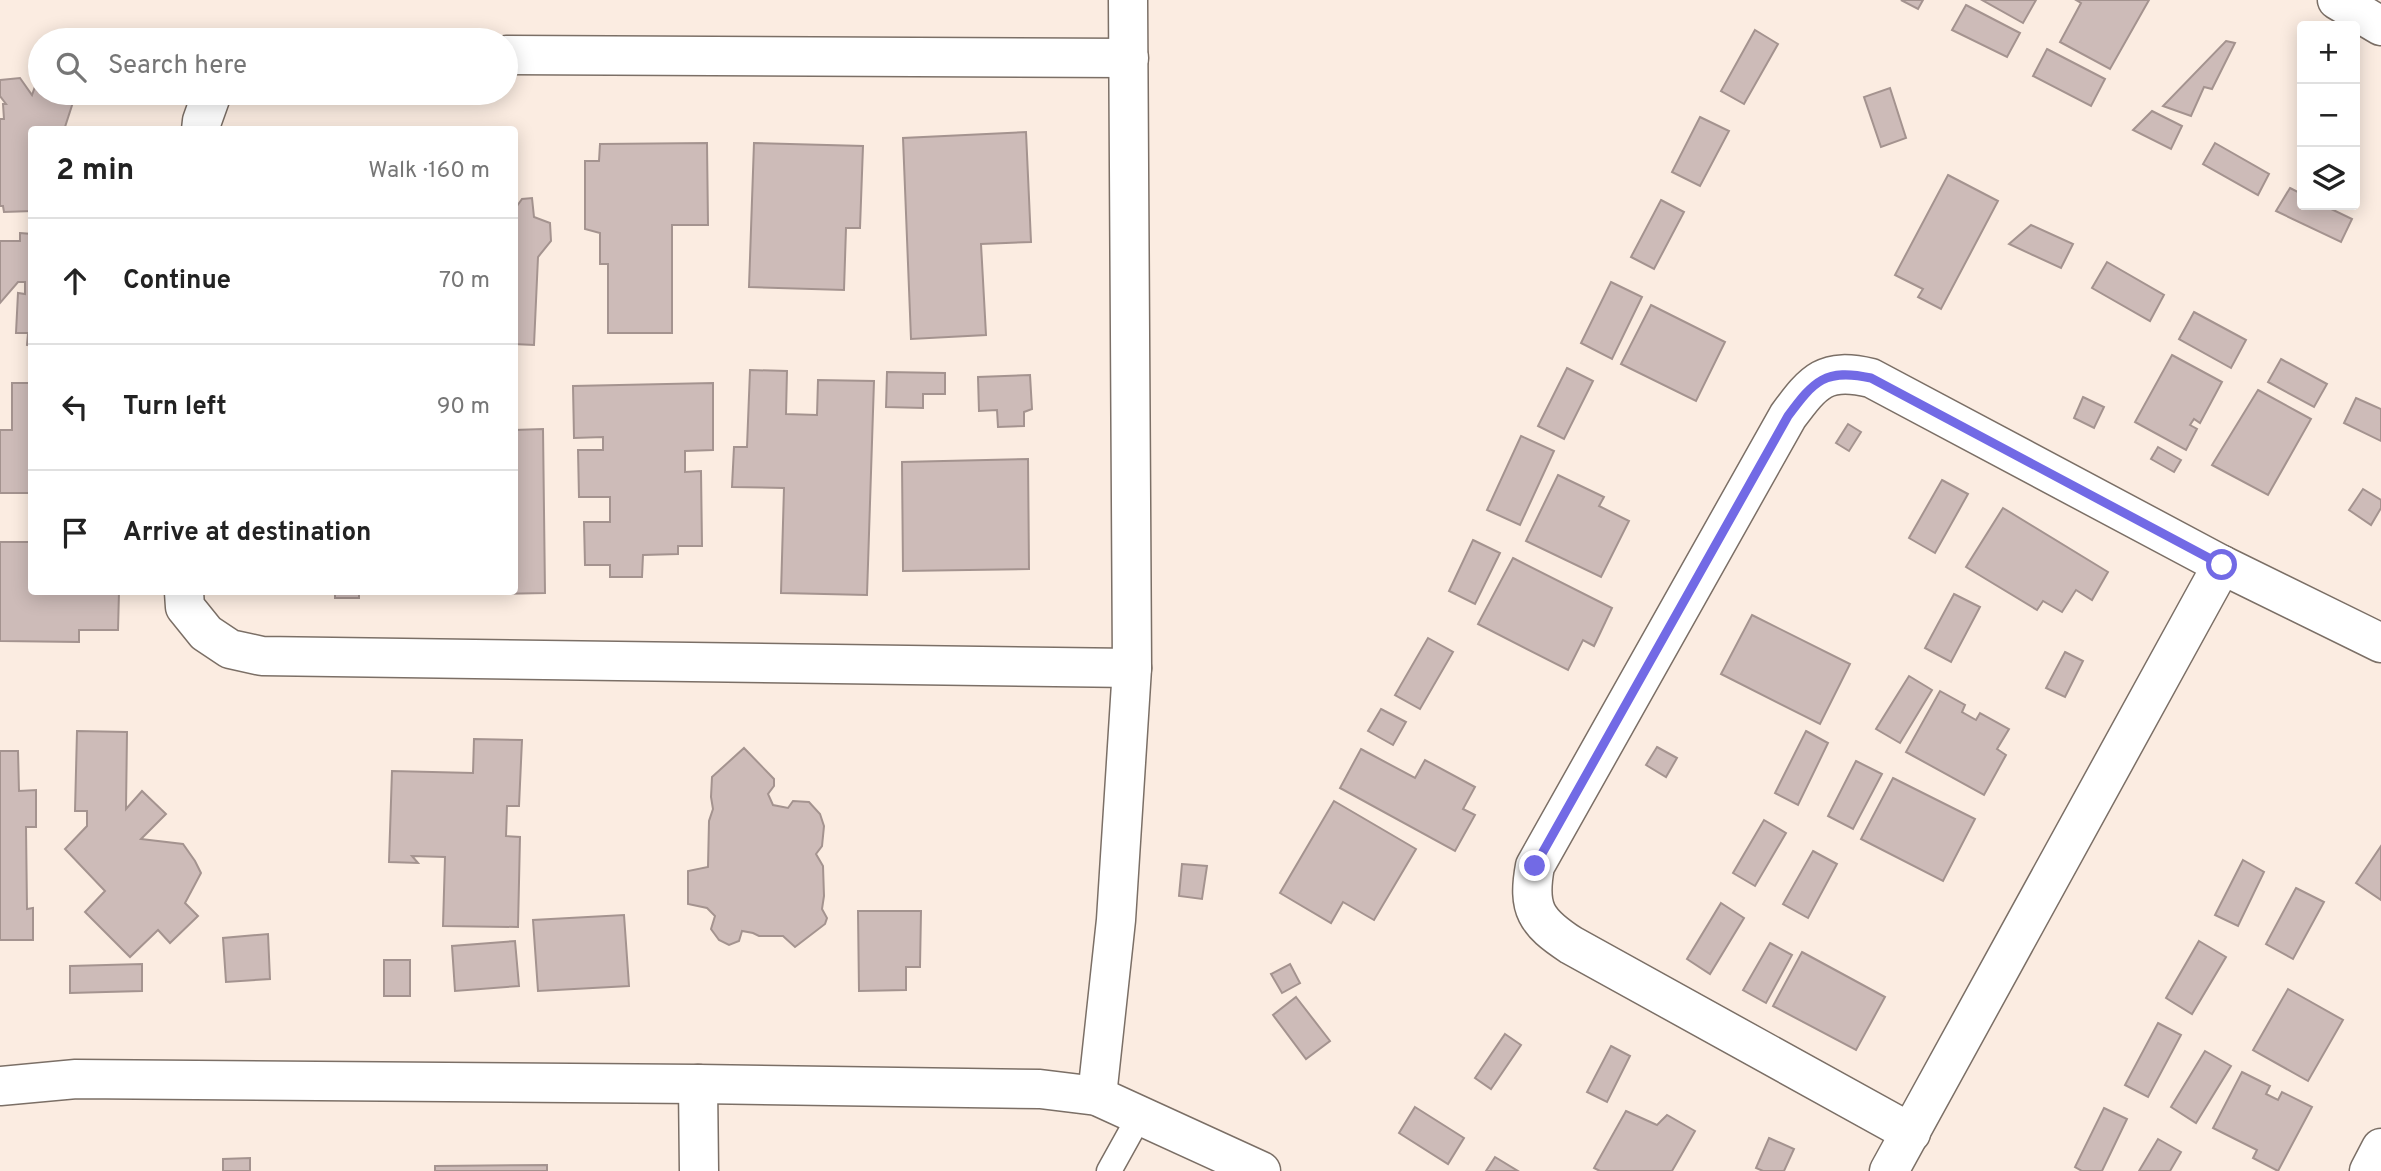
<!DOCTYPE html>
<html lang="en">
<head>
<meta charset="utf-8">
<style>
	body { margin:0; font-family:Overpass,sans-serif; background:#f2f2f2; color:#222 }
	.controls { position:absolute; right:21px; top:21px; display:grid; overflow:hidden; border-radius:7px; box-shadow:0 4px 18px #0003 }
	.controls button { width:63px; height:63px; display:grid; place-items:center; padding:0; border:0; border-bottom:2px solid #e0e0e0; background:#fff; color:#222; font:35px sans-serif }
	.stop { position:absolute; width:21px; height:21px; margin:-16px; border:5px solid #726ae5; border-radius:50%; background:#fff }
	.stop.end { background:#726ae5; border-color:#fff; box-shadow:0 2px 7px #0008 }
	.list { margin:0; padding:0; list-style:none }
	h2 { display:flex; justify-content:space-between; align-items:center; height:91px; margin:0; padding:0 28px; font-size:30px }
	h2 small { font-size:23px; font-weight:400; color:#767676 }
	.list li { display:grid; grid-template-columns:46px 1fr auto; gap:21px; align-items:center; box-sizing:border-box; height:126px; padding:0 28px; border-top:2px solid #e0e0e0 }
	.list b { display:block; font-size:26px; white-space:nowrap }
	.list em { font-size:23px; font-style:normal; color:#767676 }
	.icon { flex:none; width:38px; height:38px; fill:none; stroke:currentColor; stroke-width:2; stroke-linecap:round; stroke-linejoin:round }
	.map { position:relative; flex:none; width:2381px; height:1171px; overflow:hidden }
	.search { position:absolute; background:#fff; box-shadow:0 4px 18px #0003; left:28px; top:28px; width:490px; height:77px; display:flex; align-items:center; gap:18px; box-sizing:border-box; padding:0 24px; border-radius:38px; color:#767676; font-size:26px }
	.panel { position:absolute; background:#fff; box-shadow:0 4px 18px #0003; left:28px; top:126px; width:490px; height:469px; border-radius:7px }
	.map>svg:first-child { display:block }
</style>
</head>
<body>
<div class="map">
<svg width="2381" height="1171" viewBox="0 0 2381 1171">
	<rect width="100%" height="100%" fill="#fbece1"/>
	<!-- building -->
	<g fill="#cdbbb8" stroke="#a4938f" stroke-width="2">
		<polygon points="1901,0 1923,0 1918,9"/>
		<polygon points="1982,0 2036,0 2023,23"/>
		<polygon points="2076,0 2149,0 2110,69 2060,42 2081,3"/>
		<polygon points="1966,5 2020,33 2007,57 1952,30"/>
		<polygon points="1755,30 1778,44 1744,104 1721,91"/>
		<polygon points="2226,41 2235,43 2212,89 2204,87 2191,116 2163,106"/>
		<polygon points="2047,49 2105,79 2091,106 2033,76"/>
		<polygon points="20,78 32,95 38,78 40,79 40,93 76,93 64,130 32,130 32,211 4,212 3,206 0,206 0,119 4,119 3,104 6,104 0,96 0,80"/>
		<polygon points="1890,88 1906,138 1881,147 1864,97"/>
		<polygon points="2152,111 2182,126 2171,149 2133,130"/>
		<polygon points="1700,117 1729,131 1700,186 1672,172"/>
		<polygon points="1026,132 1031,242 981,244 986,335 911,339 903,138"/>
		<polygon points="707,143 708,225 672,225 672,333 608,333 608,264 600,264 600,233 585,229 585,161 599,161 600,144"/>
		<polygon points="754,143 863,146 860,228 846,228 844,290 749,287"/>
		<polygon points="2215,143 2269,174 2258,195 2203,164"/>
		<polygon points="1948,175 1998,201 1941,309 1918,297 1923,289 1895,275"/>
		<polygon points="2290,188 2302,194 2302,205 2323,205 2352,219 2341,242 2276,211"/>
		<polygon points="532,198 534,217 550,223 551,241 538,257 534,345 514,344 514,204 517,206 522,199"/>
		<polygon points="1661,200 1684,212 1654,269 1631,257"/>
		<polygon points="2031,225 2073,244 2061,268 2009,244"/>
		<polygon points="20,233 32,234 32,346 27,345 28,333 16,333 18,293 25,294 25,282 18,282 0,303 0,241 20,241"/>
		<polygon points="2107,262 2164,295 2150,321 2092,288"/>
		<polygon points="1611,282 1642,297 1612,359 1581,343"/>
		<polygon points="1651,305 1725,342 1696,401 1621,364"/>
		<polygon points="2194,312 2246,340 2231,368 2179,339"/>
		<polygon points="2172,355 2222,382 2200,423 2194,419 2190,425 2197,429 2186,450 2135,422"/>
		<polygon points="2281,359 2327,384 2314,407 2268,382"/>
		<polygon points="1567,368 1593,381 1564,439 1538,426"/>
		<polygon points="750,370 787,371 786,414 817,415 818,380 874,381 867,595 781,593 784,488 732,487 734,447 747,447"/>
		<polygon points="887,372 945,373 945,394 923,394 923,408 886,407"/>
		<polygon points="1030,375 1032,409 1024,412 1024,426 998,427 997,410 979,411 978,377"/>
		<polygon points="12,383 32,383 32,493 0,493 0,430 12,430"/>
		<polygon points="713,383 713,450 685,451 685,472 701,471 702,546 678,546 678,554 643,555 642,577 610,577 610,565 585,565 584,522 610,522 610,497 579,497 578,450 603,450 603,437 574,438 573,386"/>
		<polygon points="2258,390 2311,419 2268,495 2212,465"/>
		<polygon points="2083,397 2104,407 2094,428 2074,418"/>
		<polygon points="2356,398 2381,409 2381,441 2344,423"/>
		<polygon points="1848,424 1861,432 1849,451 1836,443"/>
		<polygon points="543,429 545,593 493,594 493,592 514,592 514,430"/>
		<polygon points="1521,436 1554,451 1520,525 1487,510"/>
		<polygon points="2158,447 2181,460 2174,472 2151,459"/>
		<polygon points="1028,459 1029,569 903,571 902,462"/>
		<polygon points="1558,475 1604,497 1599,506 1629,521 1601,577 1526,541"/>
		<polygon points="1942,480 1968,494 1935,553 1909,538"/>
		<polygon points="2363,489 2381,500 2381,508 2371,525 2349,510"/>
		<polygon points="2003,508 2108,572 2092,600 2076,590 2062,612 2043,601 2037,610 1966,567"/>
		<polygon points="1473,540 1500,553 1475,604 1449,591"/>
		<polygon points="0,542 32,542 32,592 119,592 118,630 79,630 79,642 0,641"/>
		<polygon points="1513,558 1612,608 1594,646 1583,640 1568,670 1478,624"/>
		<rect x="335" y="592" width="24" height="6"/>
		<polygon points="1954,594 1980,607 1951,662 1925,648"/>
		<polygon points="1752,615 1850,664 1820,724 1721,674"/>
		<polygon points="1428,638 1453,652 1420,709 1395,695"/>
		<polygon points="2065,652 2083,661 2065,697 2046,688"/>
		<polygon points="1909,676 1932,690 1900,743 1876,729"/>
		<polygon points="1940,691 1965,705 1962,712 1976,720 1980,713 2009,729 1997,749 2006,755 1984,795 1906,752"/>
		<polygon points="1381,709 1406,722 1393,745 1368,731"/>
		<polygon points="77,731 127,732 126,809 142,791 166,814 141,839 183,844 195,861 201,873 185,903 198,916 170,943 158,930 130,957 85,912 105,891 65,849 87,826 87,811 75,811"/>
		<polygon points="1806,731 1828,743 1798,805 1775,793"/>
		<polygon points="474,739 522,740 519,806 507,806 506,836 520,837 518,927 443,926 445,857 412,856 418,863 389,862 392,771 473,773"/>
		<polygon points="1657,747 1677,758 1666,777 1646,765"/>
		<polygon points="744,748 774,779 774,786 768,794 773,805 788,808 793,801 809,802 820,814 824,826 822,846 816,854 823,866 824,896 822,909 827,918 825,924 795,947 783,936 759,936 753,933 742,931 739,941 729,945 719,940 711,929 715,916 707,908 688,904 688,871 708,867 709,821 713,809 711,797 712,777"/>
		<polygon points="1361,749 1415,778 1425,760 1475,787 1463,809 1475,815 1455,851 1340,788"/>
		<polygon points="0,751 18,751 19,791 36,790 36,827 26,827 27,909 33,908 33,940 0,940"/>
		<polygon points="1856,761 1882,774 1853,829 1828,816"/>
		<polygon points="1893,778 1975,819 1943,881 1861,839"/>
		<polygon points="1334,801 1416,849 1374,920 1343,902 1331,923 1280,893"/>
		<polygon points="1764,820 1786,833 1755,886 1733,873"/>
		<polygon points="2381,846 2381,900 2356,883"/>
		<polygon points="1813,851 1837,864 1808,918 1783,904"/>
		<polygon points="2243,860 2264,872 2238,926 2215,915"/>
		<polygon points="1182,864 1207,866 1202,899 1179,896"/>
		<polygon points="2296,888 2324,902 2293,959 2266,944"/>
		<polygon points="1721,903 1744,918 1710,974 1687,959"/>
		<polygon points="858,911 921,911 920,967 906,967 906,990 859,991"/>
		<polygon points="624,915 629,986 538,991 533,920"/>
		<polygon points="268,934 270,979 226,982 223,938"/>
		<polygon points="515,941 519,986 455,991 452,946"/>
		<polygon points="2199,941 2226,957 2192,1014 2166,998"/>
		<polygon points="1770,943 1792,955 1766,1003 1743,990"/>
		<polygon points="1802,952 1885,997 1856,1050 1773,1006"/>
		<rect x="384" y="960" width="26" height="36"/>
		<polygon points="142,964 142,991 70,993 70,966"/>
		<polygon points="1290,964 1300,983 1282,993 1271,974"/>
		<polygon points="2288,989 2343,1020 2308,1081 2253,1050"/>
		<polygon points="1296,997 1330,1041 1306,1059 1273,1015"/>
		<polygon points="2158,1023 2181,1035 2148,1097 2125,1085"/>
		<polygon points="1505,1034 1521,1045 1491,1089 1475,1078"/>
		<polygon points="1611,1046 1630,1056 1607,1102 1587,1092"/>
		<polygon points="2205,1051 2231,1066 2196,1123 2171,1107"/>
		<polygon points="2242,1072 2270,1086 2266,1094 2278,1100 2282,1092 2312,1107 2278,1171 2253,1158 2257,1150 2213,1128"/>
		<polygon points="1415,1107 1464,1138 1448,1164 1399,1133"/>
		<polygon points="2104,1108 2127,1119 2102,1171 2082,1171 2075,1167"/>
		<polygon points="1626,1111 1657,1125 1667,1115 1695,1131 1672,1171 1600,1171 1594,1168"/>
		<polygon points="1769,1138 1794,1149 1784,1171 1763,1171 1756,1168"/>
		<polygon points="2158,1139 2181,1152 2170,1171 2139,1171"/>
		<polygon points="1495,1157 1518,1171 1486,1171"/>
		<polygon points="250,1158 250,1171 223,1171 223,1159"/>
		<polygon points="547,1165 547,1171 435,1171 435,1166"/>
	</g>
	<g fill="none" stroke-linecap="round" stroke-linejoin="round">
		<!-- lane casing -->
		<g stroke="#7b6f66" stroke-width="27">
			<polyline id="lane" points="1109,1171 1139,1117"/>
		</g>
		<!-- street casing -->
		<g stroke="#7b6f66" stroke-width="41">
			<g id="street">
				<polyline points="2337,0 2381,26"/>
				<polyline points="506,55 1129,58"/>
				<polyline points="201,130 202,121 212,93"/>
				<polyline points="184,592 185,607 206,633 230,649 262,656 1132,668"/>
				<polyline points="698,1084 699,1171"/>
				<polyline points="0,1086 76,1079 698,1084 1040,1089 1097,1096 1261,1171"/>
				<polyline points="1097,1096 1116,920 1132,668 1128,0"/>
				<path d="M 1911,1133 L 1571,945 C 1536,922 1527,909 1535,866 L 1788,416 C 1814,381 1825,367 1871,378 L 2222,565 L 2381,643"/>
				<polyline points="1889,1171 2222,565"/>
				<polyline points="2369,1171 2381,1148"/>
			</g>
		</g>
		<!-- lane -->
		<use href="#lane" stroke="#fff" stroke-width="24"/>
		<!-- street -->
		<use href="#street" stroke="#fff" stroke-width="38"/>
	</g>
	<g fill="none" stroke-linecap="round" stroke-linejoin="round">
		<!-- route -->
		<path stroke="#726ae5" stroke-width="9" d="M 1535,866 L 1788,416 C 1814,381 1825,368 1871,378 L 2222,565"/>
	</g>
</svg>
<div class="controls">
<button>+</button>
<button>−</button>
<button><svg class="icon" aria-label="layers" viewBox="0 0 24 24"><path d="M12 4l9 5-9 5-9-5zM3 14l9 5 9-5"/></svg></button>
</div>
<div class="stop" style="left:2222px;top:565px"></div>
<div class="stop end" style="left:1535px;top:866px"></div>
<div class="search"><svg class="icon" aria-label="search" viewBox="0 0 24 24"><circle cx="10" cy="10" r="6"/><path d="M15 15l6 6"/></svg>Search here</div>
<section class="panel">
<h2>2 min<small>Walk · 160 m</small></h2>
<ul class="list">
<li><svg class="icon" aria-label="ahead" viewBox="0 0 24 24"><path d="M12 20V5M6 11l6-6 6 6"/></svg><div><b>Continue</b></div><em>70 m</em></li>
<li><svg class="icon" aria-label="left" viewBox="0 0 24 24"><path d="M17 20v-9H6M10 6l-5 5 5 5"/></svg><div><b>Turn left</b></div><em>90 m</em></li>
<li><svg class="icon" aria-label="arrive" viewBox="0 0 24 24"><path d="M6 21V4h12l-3 4 3 4H6"/></svg><div><b>Arrive at destination</b></div></li>
</ul>
</section>
</div>
</body>
</html>
